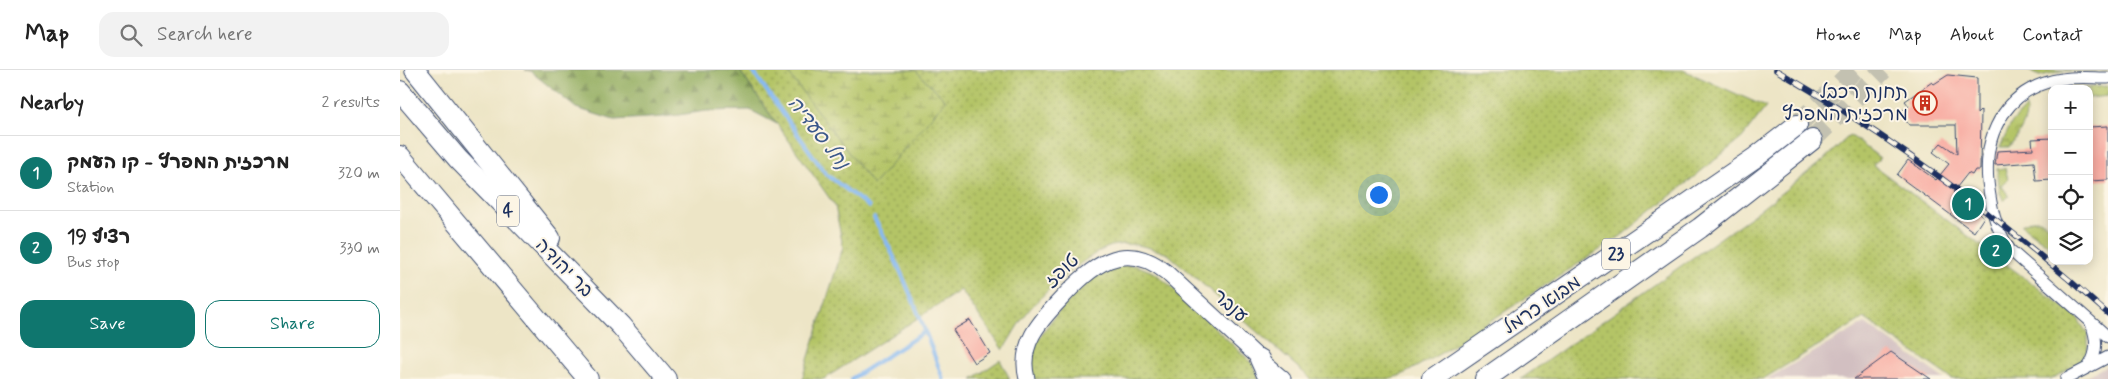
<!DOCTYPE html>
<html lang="en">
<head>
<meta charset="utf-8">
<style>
	body { margin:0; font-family:Mynerve,"Playpen Sans Hebrew",sans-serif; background:#f2f2f2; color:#222 }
	.controls { position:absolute; right:15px; top:15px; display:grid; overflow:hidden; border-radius:10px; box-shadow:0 2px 12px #0003 }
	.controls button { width:45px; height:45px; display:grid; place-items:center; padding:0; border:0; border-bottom:1px solid #e0e0e0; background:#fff; color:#222; font:25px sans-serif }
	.you { position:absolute; left:978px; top:124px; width:18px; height:18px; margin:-12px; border:4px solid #fff; border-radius:50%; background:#1a73e8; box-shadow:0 0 0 8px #1a73e833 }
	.badge { display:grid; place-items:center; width:32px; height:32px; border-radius:50%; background:#0f766e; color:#fff; font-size:16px; font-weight:700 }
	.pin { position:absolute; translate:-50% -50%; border:2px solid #fff; box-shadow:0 1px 5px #0006 }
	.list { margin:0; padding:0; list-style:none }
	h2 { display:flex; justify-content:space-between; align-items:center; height:65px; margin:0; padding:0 20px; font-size:21px }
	h2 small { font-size:16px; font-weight:400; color:#767676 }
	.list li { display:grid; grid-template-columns:32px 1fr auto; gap:15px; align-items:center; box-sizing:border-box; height:75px; padding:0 20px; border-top:1px solid #e0e0e0 }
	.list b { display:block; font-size:19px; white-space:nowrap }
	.list p { margin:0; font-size:16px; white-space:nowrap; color:#767676 }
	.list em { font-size:16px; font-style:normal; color:#767676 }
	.actions { display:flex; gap:10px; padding:15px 20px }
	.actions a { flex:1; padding:11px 0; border:1px solid #0f766e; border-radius:15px; text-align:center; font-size:18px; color:#0f766e }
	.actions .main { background:#0f766e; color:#fff }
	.icon { flex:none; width:28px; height:28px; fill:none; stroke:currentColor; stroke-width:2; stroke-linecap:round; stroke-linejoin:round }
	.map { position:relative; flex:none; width:1708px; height:309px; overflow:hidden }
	header { display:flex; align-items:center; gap:30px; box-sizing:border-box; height:70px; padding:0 25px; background:#fff; border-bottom:1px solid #e0e0e0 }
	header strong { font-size:24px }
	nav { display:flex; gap:28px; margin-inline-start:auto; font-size:18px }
	.search { width:350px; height:45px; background:#f2f2f2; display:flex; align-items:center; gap:12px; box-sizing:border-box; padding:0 18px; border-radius:15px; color:#767676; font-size:19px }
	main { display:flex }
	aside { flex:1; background:#fff }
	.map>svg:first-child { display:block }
</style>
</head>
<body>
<header>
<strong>Map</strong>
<div class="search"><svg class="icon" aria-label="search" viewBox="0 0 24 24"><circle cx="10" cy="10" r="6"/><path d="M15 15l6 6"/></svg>Search here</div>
<nav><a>Home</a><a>Map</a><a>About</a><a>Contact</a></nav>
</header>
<main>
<aside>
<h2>Nearby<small>2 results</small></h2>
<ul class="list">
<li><span class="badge">1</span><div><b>מרכזית המפרץ - קו העמק</b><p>Station</p></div><em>320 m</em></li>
<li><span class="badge">2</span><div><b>רציף 19</b><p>Bus stop</p></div><em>330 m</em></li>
</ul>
<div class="actions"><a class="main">Save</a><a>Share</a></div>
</aside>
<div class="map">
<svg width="1708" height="309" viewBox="0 0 1708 309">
	<defs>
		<pattern id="grass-dots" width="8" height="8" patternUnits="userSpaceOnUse" patternTransform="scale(1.25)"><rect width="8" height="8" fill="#b4c466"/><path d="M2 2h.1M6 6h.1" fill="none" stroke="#92a057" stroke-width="1.8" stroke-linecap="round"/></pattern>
		<pattern id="forest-firs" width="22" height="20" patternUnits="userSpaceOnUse" patternTransform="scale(1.25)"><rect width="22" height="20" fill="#8faa5b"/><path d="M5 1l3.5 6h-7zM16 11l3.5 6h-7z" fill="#748b4e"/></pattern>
		<pattern id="wetland-marsh" width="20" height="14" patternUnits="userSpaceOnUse" patternTransform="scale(1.25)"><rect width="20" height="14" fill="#b4c466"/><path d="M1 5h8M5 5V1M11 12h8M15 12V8" fill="none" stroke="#92a057"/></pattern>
		<pattern id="park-crowns" width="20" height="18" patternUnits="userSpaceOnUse" patternTransform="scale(1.25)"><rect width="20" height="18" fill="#b4c466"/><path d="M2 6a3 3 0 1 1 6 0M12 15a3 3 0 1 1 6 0" fill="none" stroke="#92a057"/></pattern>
	</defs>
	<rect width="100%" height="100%" fill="#fcf5e5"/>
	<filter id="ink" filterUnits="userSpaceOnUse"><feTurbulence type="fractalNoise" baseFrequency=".02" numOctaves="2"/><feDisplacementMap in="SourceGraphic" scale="10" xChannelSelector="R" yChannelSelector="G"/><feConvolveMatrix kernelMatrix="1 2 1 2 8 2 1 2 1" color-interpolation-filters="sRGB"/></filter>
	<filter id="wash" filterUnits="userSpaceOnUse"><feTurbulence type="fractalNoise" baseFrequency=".0096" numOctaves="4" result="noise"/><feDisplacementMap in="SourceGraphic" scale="20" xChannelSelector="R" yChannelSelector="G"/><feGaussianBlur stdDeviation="1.12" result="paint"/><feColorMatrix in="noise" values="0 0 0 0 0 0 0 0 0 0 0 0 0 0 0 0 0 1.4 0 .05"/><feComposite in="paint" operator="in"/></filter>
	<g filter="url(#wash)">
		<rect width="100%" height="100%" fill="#ede5c6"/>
		<!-- industrial -->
		<g fill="#d2bfc1">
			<polygon points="1465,253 1544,309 1367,309"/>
			<polygon points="1708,295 1708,309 1681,309"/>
		</g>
		<!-- grass -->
		<g fill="url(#grass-dots)" stroke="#687a62">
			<path d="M 339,0 L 1283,0 L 1366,37 L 1342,68 L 1221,166 L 1041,283 L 1002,305 L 988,309 L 911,309 L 768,184 C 751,178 735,172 716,175 C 693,178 640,225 626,244 C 617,255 611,268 603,280 L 561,220 L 424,309 L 402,309 L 443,177 L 435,136 Z"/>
			<polygon points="1450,65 1480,88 1473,95 1677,247 1688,265 1688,278 1684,289 1652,309 1552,309 1464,248 1363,309 1121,309 1353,145 1421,92"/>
			<path d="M 728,195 L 738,196 L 755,203 L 772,217 L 854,295 L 859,309 L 635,309 C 632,299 631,289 634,279 C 641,257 685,210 706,200 C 713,196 721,196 728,195 Z"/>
			<polygon points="600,290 610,309 572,309"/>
		</g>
		<!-- forest -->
		<polygon fill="url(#forest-firs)" stroke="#556c5c" points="125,0 339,0 377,54 350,40 307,41 264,47 214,50 176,38 130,1"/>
		<!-- wetland -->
		<polygon fill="url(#wetland-marsh)" stroke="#687a62" points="386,0 515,0 546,30 473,115"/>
		<!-- park -->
		<g fill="url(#park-crowns)" stroke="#687a62">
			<polygon points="1627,0 1708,0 1708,1 1662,1 1640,6"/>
			<polygon points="1708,16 1708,26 1689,28 1689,19 1664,19"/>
			<path d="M 1626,37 C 1628,52 1618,65 1609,77 L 1600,77 L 1612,52 Z"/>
			<polygon points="1605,98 1608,109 1601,115 1609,126 1604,131 1600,123 1597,99"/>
			<polygon points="1632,150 1640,150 1652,158 1652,178 1621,155"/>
		</g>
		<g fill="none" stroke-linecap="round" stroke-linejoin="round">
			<!-- stream -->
			<g stroke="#86b9f3" stroke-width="4">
				<polyline points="352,0 426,104 469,137"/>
				<path d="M 474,148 C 502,199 523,254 543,309"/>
				<polyline points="451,309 526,261"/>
			</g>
		</g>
		<g id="blocks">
			<!-- building -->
			<g fill="#f8aca2">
				<polygon points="1548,5 1577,8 1577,44 1581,40 1580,100 1575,100 1572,105 1568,103 1553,122 1584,147 1574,162 1497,105 1508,90 1536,110 1549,94 1533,82 1541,73 1557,84 1556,55 1509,55 1500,42 1509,36 1505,31 1532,12 1534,14"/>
				<polygon points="1708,56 1708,110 1689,111 1689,57"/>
				<polygon points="1652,68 1652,110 1636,111 1634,92 1595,95 1597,81 1633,79 1632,69"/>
				<polygon points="570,250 590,283 574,293 553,260"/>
				<polygon points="1491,282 1531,309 1454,309"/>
			</g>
		</g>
	</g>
	<g filter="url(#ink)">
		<use href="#blocks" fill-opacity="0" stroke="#3a4a6e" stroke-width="1"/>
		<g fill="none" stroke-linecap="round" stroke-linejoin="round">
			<!-- highway-tunnel -->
			<g stroke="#c3c1b1" stroke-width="20" stroke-dasharray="20 10" stroke-linecap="butt">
				<polyline points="1397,55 1454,0"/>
				<polyline points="1412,70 1483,0"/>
			</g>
			<!-- street casing -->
			<g stroke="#3a4a6e" stroke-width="13">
				<g id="street">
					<path d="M 1708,8 C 1693,8 1677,6 1662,9 C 1609,17 1583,60 1588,112 C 1591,137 1595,158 1610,180 L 1708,267"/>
					<path d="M 1689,296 C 1698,282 1697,269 1691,253"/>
					<polyline points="1666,309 1708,287"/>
				</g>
			</g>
			<!-- secondary casing -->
			<g stroke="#3a4a6e" stroke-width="17">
				<g id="secondary">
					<polyline points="863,292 883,309"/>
					<path d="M 627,309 C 618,275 639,252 661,229 C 692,196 723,168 766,202 L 860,289"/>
				</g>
			</g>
			<!-- highway casing -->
			<g stroke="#3a4a6e" stroke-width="22">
				<g id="highway">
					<polyline points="15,0 150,168"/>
					<polyline points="0,21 58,89 221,256 266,309"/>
					<polyline points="0,86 188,309"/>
					<polyline points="860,289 869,309"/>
					<polyline points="1032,309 1356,87 1397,55"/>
					<polyline points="1085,309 1300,158 1412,70"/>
				</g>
			</g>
			<!-- street -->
			<use href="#street" stroke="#fff" stroke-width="11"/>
			<!-- secondary -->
			<use href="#secondary" stroke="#fff" stroke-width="15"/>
			<!-- highway -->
			<use href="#highway" stroke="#fff" stroke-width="20"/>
			<!-- rail casing -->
			<g stroke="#1b2f5e" stroke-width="5.5">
				<path id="rail" d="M 1376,0 C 1495,69 1606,152 1708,244"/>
			</g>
			<!-- rail -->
			<use href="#rail" stroke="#fcf5e5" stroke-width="4" stroke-dasharray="11" stroke-linecap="butt"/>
		</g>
	</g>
	<!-- icons -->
	<defs>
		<g id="building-ring" transform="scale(1.25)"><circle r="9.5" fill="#fcf5e5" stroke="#c8321e" stroke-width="1.5"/><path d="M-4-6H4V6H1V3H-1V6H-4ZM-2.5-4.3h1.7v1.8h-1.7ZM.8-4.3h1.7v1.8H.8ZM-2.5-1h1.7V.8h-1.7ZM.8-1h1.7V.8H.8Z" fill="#c8321e"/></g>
	</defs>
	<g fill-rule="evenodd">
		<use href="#building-ring" x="1525" y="33"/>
	</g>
	<g text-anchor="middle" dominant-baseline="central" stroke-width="4" stroke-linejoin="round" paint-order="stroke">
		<!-- shield labels -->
		<g fill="#fcf5e5" stroke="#5e6a86" stroke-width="1">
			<rect x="97" y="125.5" width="22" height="31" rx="4"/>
			<rect x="1202" y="168.5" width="28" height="31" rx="4"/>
		</g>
		<g font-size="18" font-weight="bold" fill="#1b2f5e">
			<text x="108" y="141">4</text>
			<text x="1216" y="184">23</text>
		</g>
		<!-- poi labels -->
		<g font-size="19" fill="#1b2f5e" stroke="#fcf5e5" text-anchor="end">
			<text x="1508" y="22">תחנת רכבל<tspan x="1508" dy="22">מרכזית המפרץ</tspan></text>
		</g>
		<!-- street labels -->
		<g font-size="19" fill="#1b2f5e" stroke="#fcf5e5">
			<text transform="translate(164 198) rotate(46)">בר יהודה</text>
			<text transform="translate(662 201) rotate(-44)">טופז</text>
			<text transform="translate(1142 235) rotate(-34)">מבוא כרמל</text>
			<text transform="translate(830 236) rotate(42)">ענבר</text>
		</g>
		<!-- water labels -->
		<g font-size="20" font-style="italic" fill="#3b588b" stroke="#fcf5e5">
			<text transform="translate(418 63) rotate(52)">נחל סעדיה</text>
		</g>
	</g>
</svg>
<div class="controls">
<button>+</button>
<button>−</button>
<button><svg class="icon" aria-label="locate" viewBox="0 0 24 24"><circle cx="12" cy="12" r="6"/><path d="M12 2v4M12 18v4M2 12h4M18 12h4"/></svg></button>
<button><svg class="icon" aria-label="layers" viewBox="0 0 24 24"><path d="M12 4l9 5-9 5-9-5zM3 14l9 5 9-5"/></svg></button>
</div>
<div class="you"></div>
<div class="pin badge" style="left:1568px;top:134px">1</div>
<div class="pin badge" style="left:1596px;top:181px">2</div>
</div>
</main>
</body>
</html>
